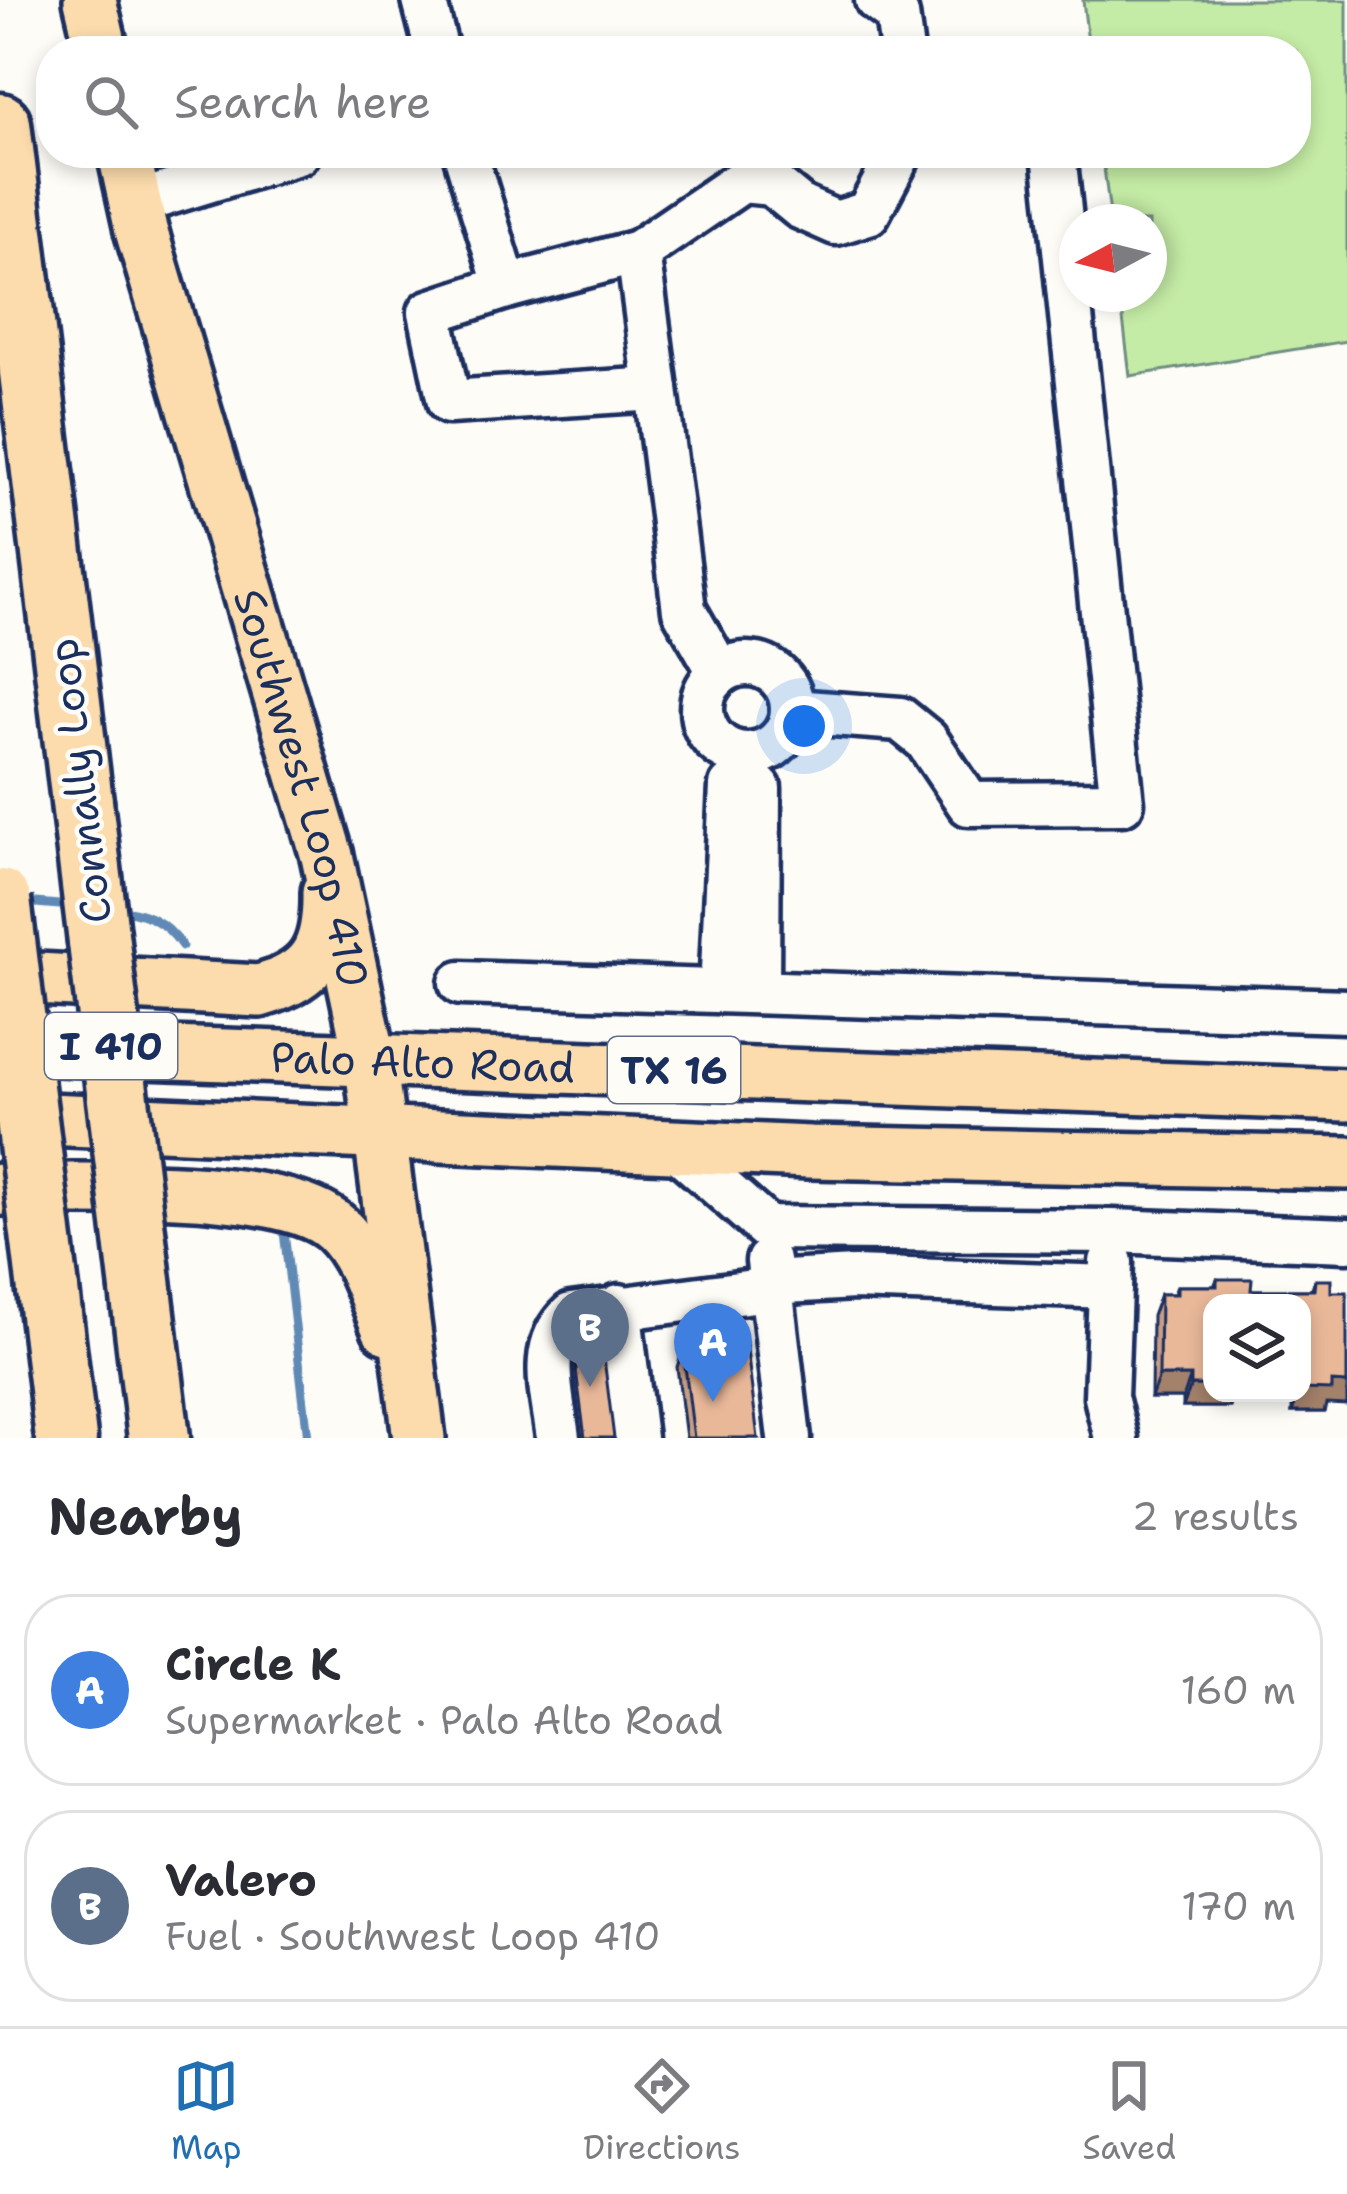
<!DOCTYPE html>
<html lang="en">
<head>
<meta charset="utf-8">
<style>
	body { margin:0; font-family:"Shantell Sans",sans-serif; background:#f7f7f7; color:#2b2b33 }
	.controls { position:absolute; right:36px; bottom:36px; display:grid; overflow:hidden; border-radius:24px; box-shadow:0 6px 18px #0003 }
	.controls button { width:108px; height:108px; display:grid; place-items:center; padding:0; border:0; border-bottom:3px solid #e1e1e2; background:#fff; color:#2b2b33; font:60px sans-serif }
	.compass { position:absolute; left:1059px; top:204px; width:108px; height:108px; border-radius:50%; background:#fff; box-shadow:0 6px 18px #0003; rotate:263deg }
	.you { position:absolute; left:804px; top:726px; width:42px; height:42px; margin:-30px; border:9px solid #fff; border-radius:50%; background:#1a73e8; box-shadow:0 0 0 18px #1a73e833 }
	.badge { display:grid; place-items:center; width:78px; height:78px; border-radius:50%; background:#1f6fb2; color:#fff; font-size:39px; font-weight:700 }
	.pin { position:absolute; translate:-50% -99px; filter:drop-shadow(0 3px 6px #0008) }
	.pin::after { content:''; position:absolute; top:63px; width:42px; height:36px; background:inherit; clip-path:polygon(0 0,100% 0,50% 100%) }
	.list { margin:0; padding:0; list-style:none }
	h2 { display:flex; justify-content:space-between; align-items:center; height:156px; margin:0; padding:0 48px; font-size:51px }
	h2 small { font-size:39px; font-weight:400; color:#7c7c81 }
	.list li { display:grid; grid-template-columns:78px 1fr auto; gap:36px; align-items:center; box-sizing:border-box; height:192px; margin:0 24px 24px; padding:0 24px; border:3px solid #e1e1e2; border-radius:48px }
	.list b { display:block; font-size:45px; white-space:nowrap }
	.list p { margin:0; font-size:39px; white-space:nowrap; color:#7c7c81 }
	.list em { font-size:39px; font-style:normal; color:#7c7c81 }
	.icon { flex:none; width:66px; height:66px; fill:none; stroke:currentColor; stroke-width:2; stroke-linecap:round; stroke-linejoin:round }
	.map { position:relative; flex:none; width:1347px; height:1438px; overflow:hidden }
	.search { position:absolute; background:#fff; box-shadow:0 6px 18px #0003; left:36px; right:36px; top:36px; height:132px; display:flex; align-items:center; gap:30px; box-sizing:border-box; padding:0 42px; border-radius:48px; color:#7c7c81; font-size:45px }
	.sheet { height:588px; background:#fff }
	nav { display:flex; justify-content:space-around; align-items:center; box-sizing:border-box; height:168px; border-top:3px solid #e1e1e2; background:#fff; font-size:33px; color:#7c7c81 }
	nav a { display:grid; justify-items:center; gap:6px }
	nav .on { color:#1f6fb2 }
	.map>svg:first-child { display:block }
</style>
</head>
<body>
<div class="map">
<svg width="1347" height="1438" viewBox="0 0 1347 1438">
	<rect width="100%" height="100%" fill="#fdfcf7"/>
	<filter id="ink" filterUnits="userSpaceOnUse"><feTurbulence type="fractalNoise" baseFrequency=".00833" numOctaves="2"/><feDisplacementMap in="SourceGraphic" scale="24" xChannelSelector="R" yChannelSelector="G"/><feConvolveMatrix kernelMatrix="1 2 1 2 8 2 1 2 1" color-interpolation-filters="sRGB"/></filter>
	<g filter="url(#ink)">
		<!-- green -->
		<polygon fill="#c5eca6" stroke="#708e82" stroke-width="3" points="1083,0 1347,0 1347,341 1130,376 1120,294 1149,294 1149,222 1111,222 1102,153 1296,153 1296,51 1089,51"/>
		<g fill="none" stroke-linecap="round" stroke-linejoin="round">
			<!-- stream -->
			<g stroke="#618ab5" stroke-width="9">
				<polyline points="23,902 72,906"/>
				<path d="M 113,909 C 143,911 165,920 182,946"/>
				<polyline points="283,1223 308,1438"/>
			</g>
			<!-- minor casing -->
			<g stroke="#1b2f5e" stroke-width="51">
				<g id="minor">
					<polyline points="424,0 437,51"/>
					<polyline points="877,0 897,15 902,51"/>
					<polyline points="465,153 506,287 430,312 449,402 656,389 684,610 720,673"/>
					<polyline points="136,203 298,153"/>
					<polyline points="506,287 638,252"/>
					<polyline points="656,389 638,252 742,181 772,184 800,207 836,223 868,213 900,153"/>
					<circle cx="747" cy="709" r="45"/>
					<polyline points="792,711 900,719 926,740 969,804 1122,803 1054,153"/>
					<polyline points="744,754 745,775 759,788 758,992"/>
					<polyline points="461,983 1347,1011"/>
					<polyline points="721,991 731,786 744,776"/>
					<polyline points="674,1146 767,1228 1112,1231 1347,1240"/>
					<polyline points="768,1261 789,1438"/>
					<polyline points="1111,1262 1106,1397 1116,1438"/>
					<polyline points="769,1283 854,1278 1110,1287"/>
					<polyline points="619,1306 635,1438"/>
					<path d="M 558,1438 C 553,1396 536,1347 571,1315 L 769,1289"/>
				</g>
			</g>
			<!-- major casing -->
			<g stroke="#1b2f5e" stroke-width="60">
				<g id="major">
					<polyline points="90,0 102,51"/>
					<path id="s1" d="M 124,153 L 141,230 L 327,856 L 370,1058 L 419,1438"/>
					<path d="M 0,977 L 259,991 C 315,976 329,949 328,892"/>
					<path id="s2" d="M 0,1047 L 1347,1095"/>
					<polyline points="0,1117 810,1152 1347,1163"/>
					<path d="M 0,1189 C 76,1191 285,1179 337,1229 C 363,1254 374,1295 388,1328"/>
				</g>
			</g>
			<!-- highway casing -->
			<g stroke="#1b2f5e" stroke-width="69">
				<g id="highway">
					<polyline points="0,124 82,802"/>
					<polyline points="141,1289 159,1438"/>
					<polyline points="48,1290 66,1438"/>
				</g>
			</g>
			<!-- minor -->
			<use href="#minor" stroke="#fdfcf7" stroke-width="42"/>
			<!-- major -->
			<use href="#major" stroke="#fcdcac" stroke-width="51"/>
			<!-- highway -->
			<use href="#highway" stroke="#fcdcac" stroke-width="60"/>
			<!-- highway-bridge casing -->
			<g stroke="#1b2f5e" stroke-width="69" stroke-linecap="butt">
				<g id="highway-bridge">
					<polyline points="82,802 141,1289"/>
					<polyline points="0,900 48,1290"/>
				</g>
			</g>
			<!-- highway-bridge -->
			<use href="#highway-bridge" stroke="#fcdcac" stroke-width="60"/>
		</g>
		<!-- wall -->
		<g fill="#c89e84" stroke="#1b2f5e" stroke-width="3">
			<polygon points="1217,1279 1251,1290 1311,1290 1315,1280 1326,1404 1324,1412 1292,1412 1292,1401 1259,1401 1259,1393 1302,1393 1302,1303 1212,1303 1254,1399 1233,1399 1230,1407 1183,1407 1183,1398 1151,1398 1152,1316 1160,1294 1174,1294 1177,1286 1214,1286"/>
			<polygon points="571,1331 614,1438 582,1438 569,1336"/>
			<polygon points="683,1350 758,1438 686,1438 677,1367"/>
		</g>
		<!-- shaded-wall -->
		<g fill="#a3816b" stroke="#1b2f5e" stroke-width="3">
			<polygon points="1159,1376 1191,1376 1183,1398 1151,1398"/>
			<polygon points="1332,1382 1347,1383 1347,1405 1326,1404 1324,1412 1292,1412 1299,1393 1302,1393 1302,1389"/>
			<polygon points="1191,1385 1212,1385 1212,1393 1256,1393 1254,1399 1233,1399 1230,1407 1183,1407"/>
			<polygon points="1262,1393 1295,1393 1292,1401 1259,1401"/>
		</g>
		<!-- building -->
		<g fill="#e9b899" stroke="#1b2f5e" stroke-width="3">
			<polygon points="1217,1279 1252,1279 1251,1290 1314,1290 1315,1280 1331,1280 1331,1292 1347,1292 1347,1383 1332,1382 1332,1390 1302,1389 1302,1303 1212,1303 1212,1385 1191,1385 1191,1376 1159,1376 1160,1294 1177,1294 1177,1286 1217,1286"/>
			<polygon points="600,1327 614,1438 585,1438 571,1331"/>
			<polygon points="746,1342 758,1438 694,1438 683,1350"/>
		</g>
	</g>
	<g text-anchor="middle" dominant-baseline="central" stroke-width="9" stroke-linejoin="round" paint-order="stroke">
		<!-- shield labels -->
		<g fill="#fdfcf7" stroke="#5f6c8c" stroke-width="3">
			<rect x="45" y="1013" width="132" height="66" rx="9"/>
			<rect x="608" y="1037" width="132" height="66" rx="9"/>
		</g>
		<g font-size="39" font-weight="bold" fill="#1b2f5e">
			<text x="111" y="1046">I 410</text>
			<text x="674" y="1070">TX 16</text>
		</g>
		<!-- street labels -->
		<g font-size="42" fill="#1b2f5e" stroke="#fdfcf7">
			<text transform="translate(79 781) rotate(-97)">Connally Loop</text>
			<text stroke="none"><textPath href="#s1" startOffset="660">Southwest Loop 410</textPath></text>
			<text stroke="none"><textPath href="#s2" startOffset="423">Palo Alto Road</textPath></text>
		</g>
	</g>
</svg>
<div class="controls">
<button><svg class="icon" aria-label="layers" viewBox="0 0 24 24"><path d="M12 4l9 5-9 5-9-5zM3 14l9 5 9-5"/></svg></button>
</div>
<svg class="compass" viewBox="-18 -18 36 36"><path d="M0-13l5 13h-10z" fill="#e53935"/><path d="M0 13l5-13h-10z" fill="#7c7c81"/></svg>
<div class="you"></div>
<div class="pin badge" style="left:713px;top:1402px;background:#3f7fe0">A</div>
<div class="pin badge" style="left:590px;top:1387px;background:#5c6f8a">B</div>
<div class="search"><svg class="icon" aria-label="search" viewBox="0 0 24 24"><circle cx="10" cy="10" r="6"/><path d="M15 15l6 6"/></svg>Search here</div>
</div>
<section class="sheet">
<h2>Nearby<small>2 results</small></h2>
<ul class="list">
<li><span class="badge" style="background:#3f7fe0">A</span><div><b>Circle K</b><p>Supermarket · Palo Alto Road</p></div><em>160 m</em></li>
<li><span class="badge" style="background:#5c6f8a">B</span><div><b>Valero</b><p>Fuel · Southwest Loop 410</p></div><em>170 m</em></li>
</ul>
</section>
<nav>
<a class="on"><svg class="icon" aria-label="map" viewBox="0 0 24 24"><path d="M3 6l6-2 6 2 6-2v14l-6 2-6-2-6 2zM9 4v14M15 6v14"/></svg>Map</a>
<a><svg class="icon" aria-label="directions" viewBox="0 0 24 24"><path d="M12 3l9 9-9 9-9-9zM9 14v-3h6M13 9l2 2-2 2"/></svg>Directions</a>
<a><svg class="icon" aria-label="saved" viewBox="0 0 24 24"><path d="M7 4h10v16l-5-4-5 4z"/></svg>Saved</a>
</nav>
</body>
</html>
